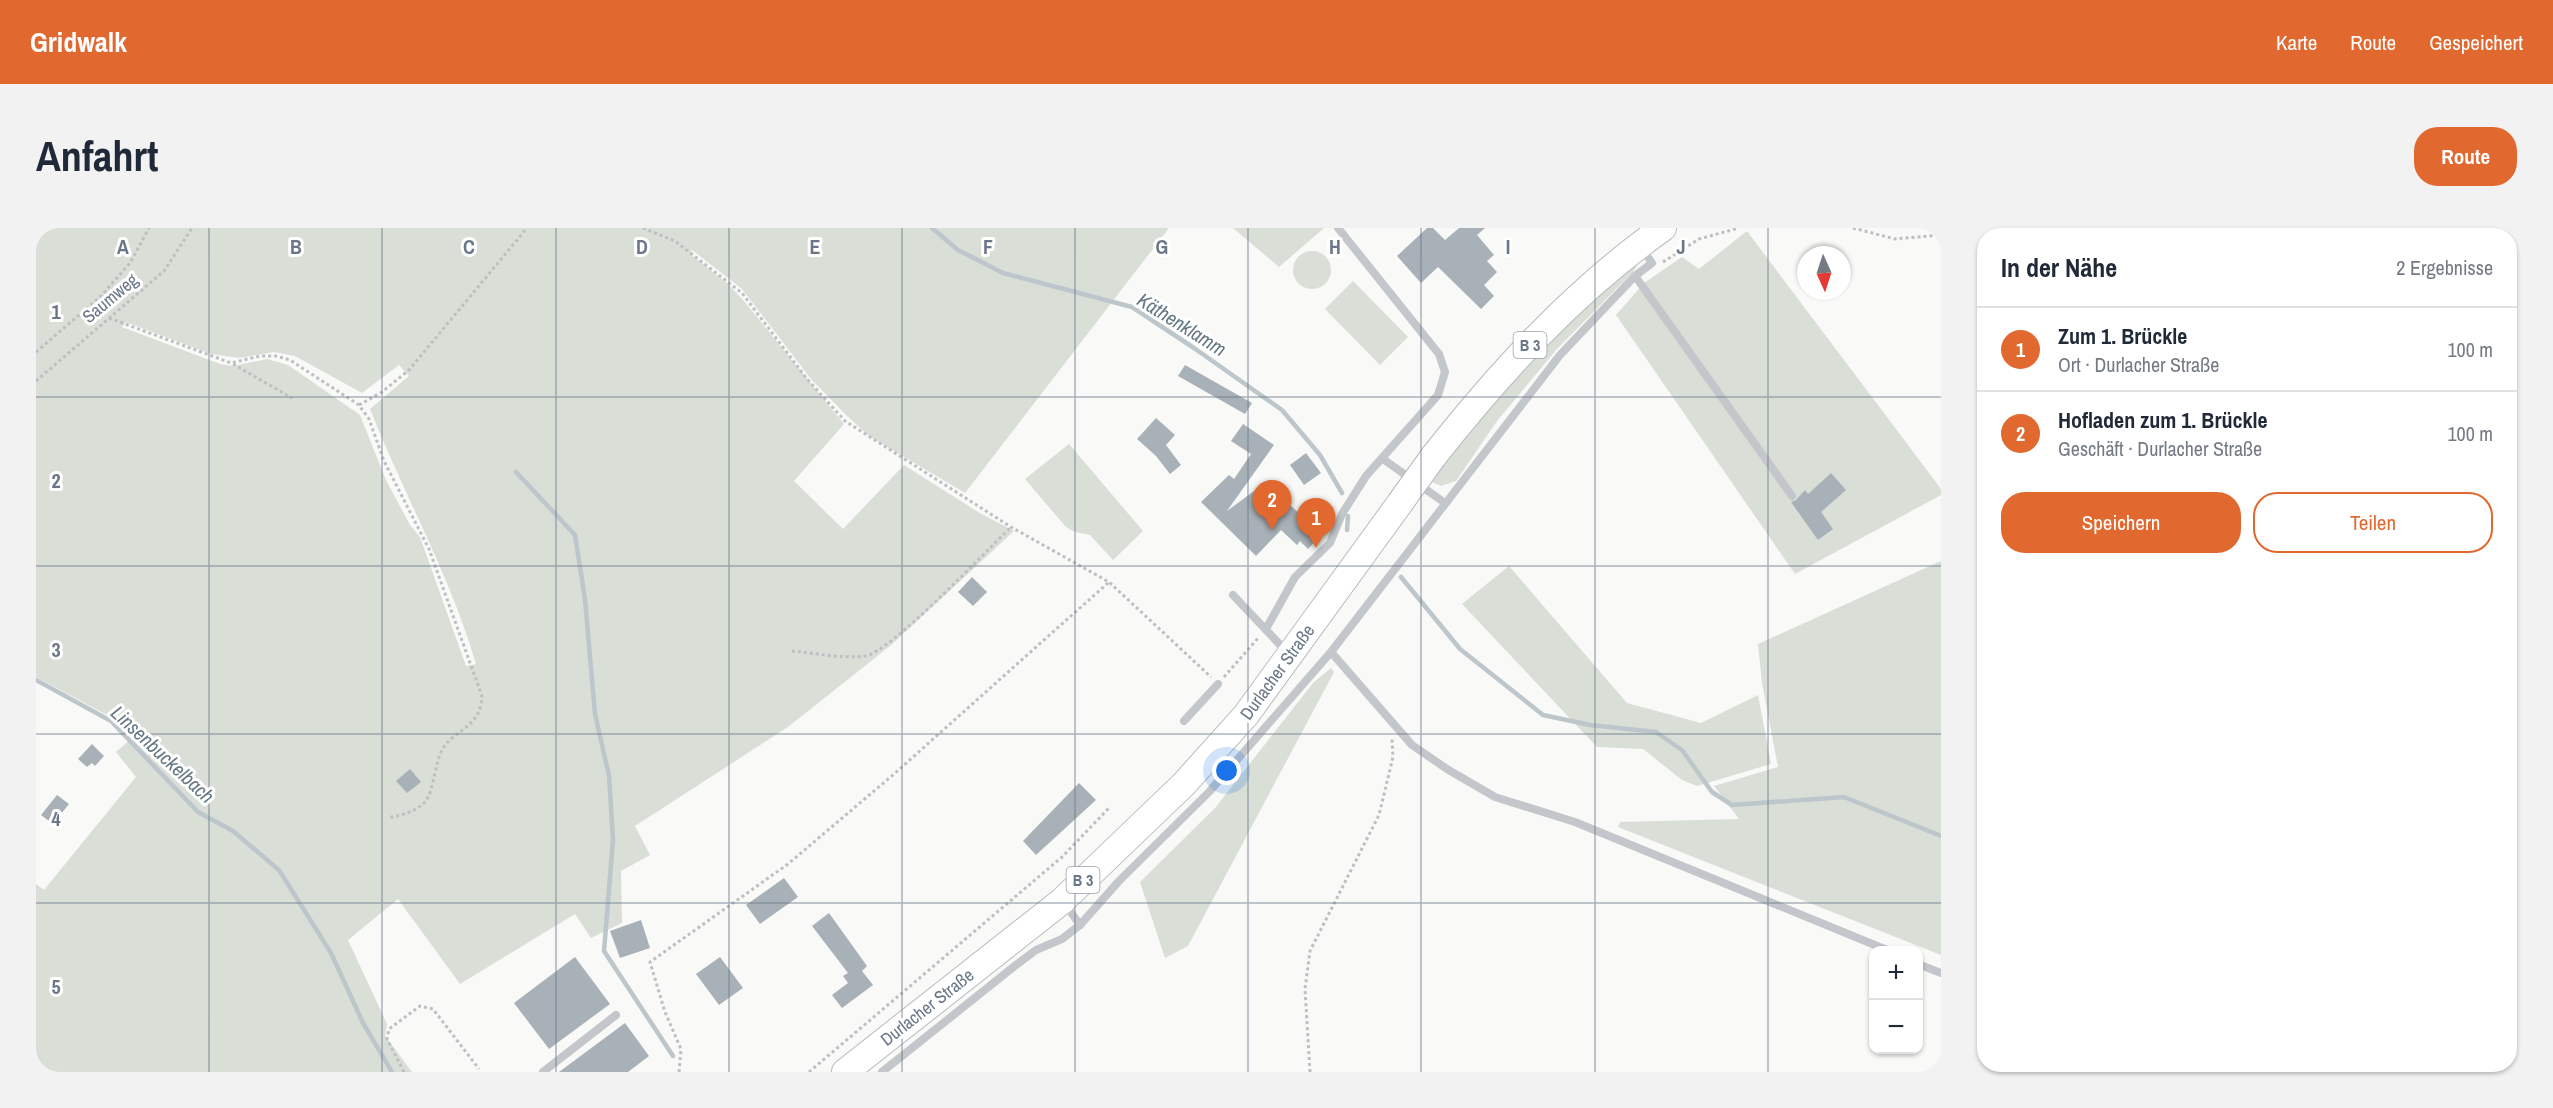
<!DOCTYPE html>
<html lang="de">
<head>
<meta charset="utf-8">
<style>
	body { margin:0; font-family:"Archivo Narrow",sans-serif; background:#f2f2f3; color:#1f2937 }
	.controls { position:absolute; right:18px; bottom:18px; display:grid; overflow:hidden; border-radius:12px; box-shadow:0 2px 4px #0004 }
	.controls button { width:54px; height:54px; display:grid; place-items:center; padding:0; border:0; border-bottom:2px solid #e0e1e3; background:#fff; color:#1f2937; font:30px sans-serif }
	.compass { position:absolute; left:1761px; top:18px; width:54px; height:54px; border-radius:50%; background:#fff; box-shadow:0 2px 4px #0004; rotate:177deg }
	.you { position:absolute; left:1191px; top:543px; width:21px; height:21px; margin:-15px; border:4px solid #fff; border-radius:50%; background:#1a73e8; box-shadow:0 0 0 9px #1a73e833 }
	.badge { display:grid; place-items:center; width:39px; height:39px; border-radius:50%; background:#e16930; color:#fff; font-size:20px; font-weight:700 }
	.pin { position:absolute; translate:-50% -50px; filter:drop-shadow(0 2px 3px #0008) }
	.pin::after { content:''; position:absolute; top:32px; width:21px; height:18px; background:inherit; clip-path:polygon(0 0,100% 0,50% 100%) }
	.list { margin:0; padding:0; list-style:none }
	h2 { display:flex; justify-content:space-between; align-items:center; height:78px; margin:0; padding:0 24px; font-size:26px }
	h2 small { font-size:20px; font-weight:400; color:#747a83 }
	.list li { display:grid; grid-template-columns:39px 1fr auto; gap:18px; align-items:center; box-sizing:border-box; height:84px; padding:0 24px; border-top:2px solid #e0e1e3 }
	.list b { display:block; font-size:22px; white-space:nowrap }
	.list p { margin:0; font-size:20px; white-space:nowrap; color:#747a83 }
	.list em { font-size:20px; font-style:normal; color:#747a83 }
	.actions { display:flex; gap:12px; padding:18px 24px }
	.actions a { flex:1; padding:14px 0; border:2px solid #e16930; border-radius:24px; text-align:center; font-size:21px; color:#e16930 }
	.actions .main { background:#e16930; color:#fff }
	.map { position:relative; flex:none; width:1905px; height:844px; overflow:hidden; border-radius:24px }
	header { display:flex; align-items:center; gap:36px; box-sizing:border-box; height:84px; padding:0 30px; background:#e16930; color:#fff }
	header strong { font-size:28px }
	nav { display:flex; gap:33px; margin-inline-start:auto; font-size:21px }
	.intro { display:flex; align-items:center; justify-content:space-between; box-sizing:border-box; height:144px; padding:0 36px }
	h1 { margin:0; font-size:42px }
	.button { padding:15px 27px; border-radius:24px; background:#e16930; color:#fff; font-size:21px; font-weight:700 }
	main { display:flex; gap:36px; padding:0 36px }
	aside { flex:1; background:#fff; border-radius:24px; box-shadow:0 2px 4px #0004 }
	.map>svg:first-child { display:block }
</style>
</head>
<body>
<header>
<strong>Gridwalk</strong>
<nav><a>Karte</a><a>Route</a><a>Gespeichert</a></nav>
</header>
<div class="intro"><h1>Anfahrt</h1><a class="button">Route</a></div>
<main>
<div class="map">
<svg width="1905" height="844" viewBox="0 0 1905 844">
	<rect width="100%" height="100%" fill="#f9f9f7"/>
	<!-- green -->
	<g fill="#d9ded6" fill-rule="evenodd">
		<path d="M 0,0 L 1133,0 L 929,265 L 833,208 L 811,188 L 775,151 L 706,61 L 656,22 L 654,26 L 692,56 L 708,73 L 808,196 L 758,253 L 807,301 L 868,237 L 942,284 L 978,303 L 854,418 L 752,499 L 599,598 L 614,627 L 585,643 L 586,695 L 555,710 L 539,686 L 424,756 L 362,671 L 312,712 L 351,796 L 349,808 L 376,844 L 0,844 L 0,656 L 8,662 L 100,549 L 80,524 L 103,504 L 0,449 ZM 90,94 L 175,126 L 203,130 L 238,124 L 259,128 L 326,165 L 363,137 L 373,148 L 334,181 C 368,267 414,347 440,436 L 430,438 L 384,309 L 374,297 L 350,252 L 324,187 L 252,137 L 231,131 L 197,138 L 184,136 L 86,99 Z"/>
		<polygon points="1197,0 1288,0 1243,39"/>
		<polygon points="1711,3 1905,261 1905,267 1759,346 1580,87 1608,55 1646,29 1663,41"/>
		<circle cx="1276" cy="42" r="19"/>
		<path d="M 1599,36 L 1601,38 L 1597,44 L 1521,121 L 1461,193 L 1420,253 L 1405,258 L 1396,254 C 1411,233 1426,210 1442,190 C 1489,133 1542,82 1599,36 Z"/>
		<polygon points="1317,53 1372,109 1344,137 1289,81"/>
		<polygon points="1033,216 1107,303 1077,332 1054,307 1039,304 1030,299 989,251"/>
		<polygon points="1905,333 1905,727 1582,599 1584,594 1703,591 1678,558 1742,539 1726,455 1722,416"/>
		<polygon points="1473,338 1591,475 1665,495 1722,467 1735,536 1661,558 1646,552 1607,521 1561,519 1426,376"/>
		<polygon points="1295,440 1298,444 1152,718 1129,730 1104,654 1179,580 1277,455"/>
	</g>
	<g fill="none" stroke-linecap="round" stroke-linejoin="round">
		<!-- stream -->
		<g stroke="#bcc6cb" stroke-width="4.5">
			<polyline points="896,0 922,22 967,45 1096,79 1158,120 1246,182 1284,227 1306,265"/>
			<polyline points="480,244 539,307 549,371 559,486 573,548 577,612 568,723 637,828"/>
			<polyline points="1311,302 1312,288"/>
			<polyline points="1365,349 1424,421 1507,487 1554,497 1620,504 1646,522 1676,564 1696,577 1808,569 1905,608"/>
			<polyline points="0,452 75,493 162,584 197,603 243,642 295,725 327,795 356,844"/>
		</g>
	</g>
	<!-- building -->
	<g fill="#a9b1b8">
		<polygon points="1391,0 1397,0 1409,12 1423,0 1449,0 1441,7 1458,27 1451,33 1461,44 1448,57 1458,68 1445,81 1402,39 1385,55 1361,28"/>
		<polygon points="1149,137 1216,175 1209,186 1142,148"/>
		<polygon points="1120,190 1139,207 1130,217 1145,237 1134,246 1120,228 1101,211"/>
		<polygon points="1207,196 1238,217 1191,283 1233,252 1256,275 1254,277 1286,306 1272,321 1264,313 1261,317 1245,302 1220,328 1165,274 1193,247 1198,251 1215,226 1195,213"/>
		<polygon points="1270,225 1285,245 1268,257 1254,237"/>
		<polygon points="1795,245 1810,262 1785,284 1797,301 1782,312 1755,274 1760,272 1769,262 1772,266"/>
		<polygon points="936,349 951,364 937,378 922,364"/>
		<polygon points="56,516 68,528 59,538 56,535 51,539 42,531"/>
		<polygon points="374,541 385,554 371,565 360,553"/>
		<polygon points="1043,555 1060,572 1000,627 987,613"/>
		<polygon points="21,567 33,576 17,596 5,587"/>
		<polygon points="748,650 762,669 724,696 710,677"/>
		<polygon points="793,685 831,738 826,743 837,757 806,780 796,767 812,755 807,748 812,745 776,698"/>
		<polygon points="605,692 614,720 584,730 574,703"/>
		<polygon points="539,729 574,776 513,821 478,775"/>
		<polygon points="684,729 707,760 683,777 660,746"/>
		<polygon points="589,795 613,828 592,844 523,844"/>
	</g>
	<g fill="none" stroke-linecap="round" stroke-linejoin="round">
		<!-- primary casing -->
		<g stroke="#b6babf" stroke-width="28">
			<g id="primary">
				<path d="M 1397,229 C 1464,144 1538,63 1627,0"/>
				<polyline points="809,844 1026,673 1148,556 1210,487 1364,275"/>
			</g>
		</g>
		<!-- path -->
		<g stroke="#bdbfc2" stroke-width="3" stroke-dasharray="3 3" stroke-linecap="butt">
			<polyline points="607,0 639,13 706,65 771,151 809,193 975,299 1073,354 1175,449"/>
			<polyline points="1817,0 1859,11 1905,7"/>
			<polyline points="1627,34 1663,11 1703,0"/>
			<path d="M 73,90 L 195,135 L 224,128 L 240,128 L 254,132 L 323,177 L 333,191 L 348,233 L 393,321 L 446,468 C 444,502 418,500 406,522 C 399,535 397,566 389,574 C 377,585 366,587 351,590"/>
			<polyline points="0,124 65,68 94,35 113,0"/>
			<polyline points="197,136 256,170"/>
			<polyline points="0,153 128,43 156,0"/>
			<polyline points="323,177 346,164 373,142 491,0"/>
			<path d="M 756,423 C 779,425 805,431 829,428 C 854,425 951,322 975,299"/>
			<polyline points="1188,449 1223,409"/>
			<polyline points="368,844 351,811 353,801 384,778 397,781 443,841"/>
			<polyline points="643,844 645,821 629,784 614,734 752,636 858,546 1073,354"/>
			<polyline points="773,844 1026,629 1073,580"/>
			<polyline points="1274,844 1269,761 1274,723 1343,587 1357,529 1356,510"/>
		</g>
		<!-- lane -->
		<g stroke="#c3c6cb" stroke-width="8">
			<polyline points="1599,48 1756,268"/>
			<polyline points="1347,231 1409,275"/>
			<polyline points="1197,367 1250,423"/>
			<polyline points="1230,401 1259,349 1294,315 1306,286 1330,248 1402,167 1409,144 1403,126 1302,0"/>
			<polyline points="1295,424 1376,517 1411,541 1459,569 1539,594 1851,722"/>
			<polyline points="1148,493 1182,456"/>
			<polyline points="1029,676 1044,697"/>
			<polyline points="1882,736 1905,745"/>
			<polyline points="507,844 580,787"/>
			<polyline points="846,844 980,737 1000,722 1026,711 1044,697 1083,653 1173,564 1295,424 1524,127 1599,48 1616,35 1606,21"/>
		</g>
		<!-- primary -->
		<use href="#primary" stroke="#fff" stroke-width="26"/>
		<!-- primary-bridge casing -->
		<g stroke="#b6babf" stroke-width="28" stroke-linecap="butt">
			<polyline id="primary-bridge" points="1364,275 1397,229"/>
		</g>
		<!-- primary-bridge -->
		<use href="#primary-bridge" stroke="#fff" stroke-width="26"/>
	</g>
	<!-- grid -->
	<path fill="none" stroke="#697788" stroke-width="1.5" stroke-opacity="0.55" d="M 173,0 L 173,844M 346,0 L 346,844M 520,0 L 520,844M 693,0 L 693,844M 866,0 L 866,844M 1039,0 L 1039,844M 1212,0 L 1212,844M 1385,0 L 1385,844M 1559,0 L 1559,844M 1732,0 L 1732,844M 0,169 L 1905,169M 0,338 L 1905,338M 0,506 L 1905,506M 0,675 L 1905,675"/>
	<g text-anchor="middle" dominant-baseline="central" stroke-width="6" stroke-linejoin="round" paint-order="stroke">
		<!-- shield labels -->
		<g fill="#fff" stroke="#96a0ac" stroke-width="1.5">
			<rect x="1477.5" y="104" width="33" height="26" rx="4.5"/>
			<rect x="1030.5" y="639" width="33" height="26" rx="4.5"/>
		</g>
		<g font-size="16" font-weight="bold" fill="#697788">
			<text x="1494" y="117">B 3</text>
			<text x="1047" y="652">B 3</text>
		</g>
		<!-- street labels -->
		<g font-size="18" fill="#697788" stroke="#fff">
			<text transform="translate(74 70) rotate(-40)">Saumweg</text>
			<text transform="translate(1241 444) rotate(-54)">Durlacher Straße</text>
			<text transform="translate(891 779) rotate(-38)">Durlacher Straße</text>
		</g>
		<!-- water labels -->
		<g font-size="20" font-style="italic" fill="#657883" stroke="#fff">
			<text transform="translate(1146 96) rotate(32)">Käthenklamm</text>
			<text transform="translate(127 526) rotate(43)">Linsenbuckelbach</text>
		</g>
	</g>
	<g font-size="20" text-anchor="middle" font-weight="bold" fill="#697788" stroke="#fff" stroke-width="6" stroke-linejoin="round" paint-order="stroke">
		<text x="87" y="26">A</text>
		<text x="260" y="26">B</text>
		<text x="433" y="26">C</text>
		<text x="606" y="26">D</text>
		<text x="779" y="26">E</text>
		<text x="952" y="26">F</text>
		<text x="1126" y="26">G</text>
		<text x="1299" y="26">H</text>
		<text x="1472" y="26">I</text>
		<text x="1645" y="26">J</text>
		<text x="20" y="91">1</text>
		<text x="20" y="260">2</text>
		<text x="20" y="429">3</text>
		<text x="20" y="598">4</text>
		<text x="20" y="766">5</text>
	</g>
</svg>
<div class="controls">
<button>+</button>
<button>−</button>
</div>
<svg class="compass" viewBox="-18 -18 36 36"><path d="M0-13l5 13h-10z" fill="#e53935"/><path d="M0 13l5-13h-10z" fill="#747a83"/></svg>
<div class="you"></div>
<div class="pin badge" style="left:1280px;top:320px">1</div>
<div class="pin badge" style="left:1236px;top:302px">2</div>
</div>
<aside>
<h2>In der Nähe<small>2 Ergebnisse</small></h2>
<ul class="list">
<li><span class="badge">1</span><div><b>Zum 1. Brückle</b><p>Ort · Durlacher Straße</p></div><em>100 m</em></li>
<li><span class="badge">2</span><div><b>Hofladen zum 1. Brückle</b><p>Geschäft · Durlacher Straße</p></div><em>100 m</em></li>
</ul>
<div class="actions"><a class="main">Speichern</a><a>Teilen</a></div>
</aside>
</main>
</body>
</html>
